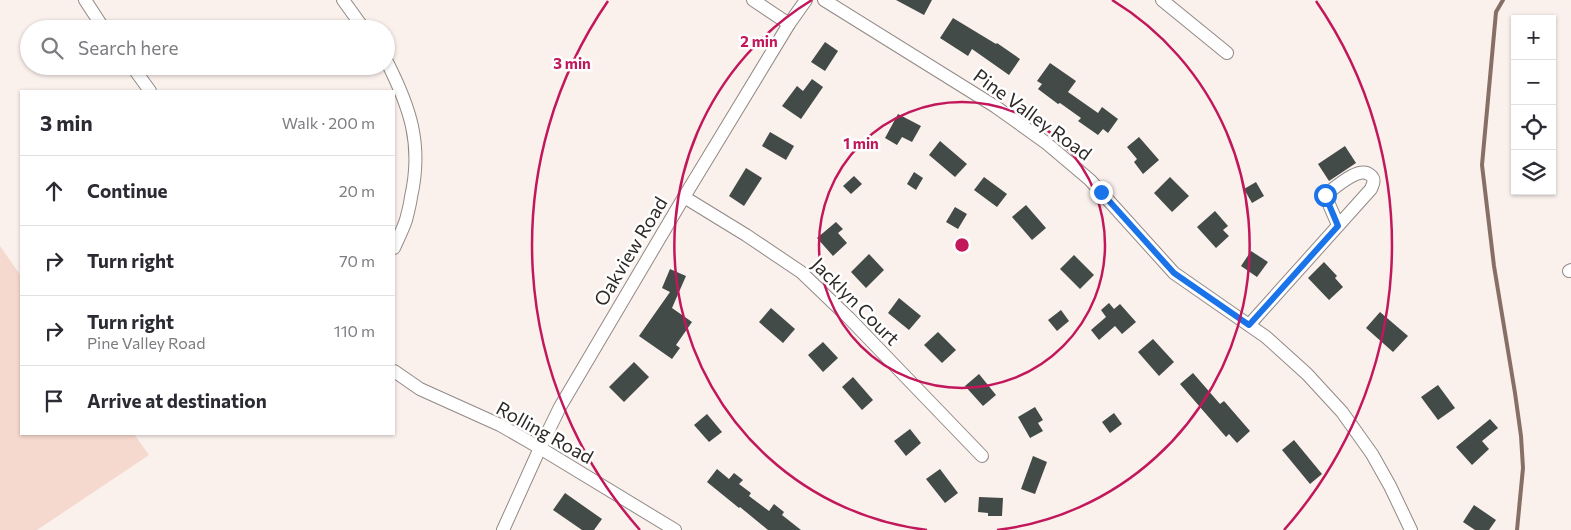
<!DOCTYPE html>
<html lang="en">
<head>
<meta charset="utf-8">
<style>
	body { margin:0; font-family:Commissioner,sans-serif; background:#f2f2f3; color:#2b2b33 }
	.controls { position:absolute; right:15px; top:15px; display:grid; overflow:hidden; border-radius:0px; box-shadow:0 1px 4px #0004 }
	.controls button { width:45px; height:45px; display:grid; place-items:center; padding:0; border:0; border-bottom:1px solid #e1e1e2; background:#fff; color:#2b2b33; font:25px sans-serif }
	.stop { position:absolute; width:15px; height:15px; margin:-11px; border:4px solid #1a73e8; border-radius:50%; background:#fff }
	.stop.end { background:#1a73e8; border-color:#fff; box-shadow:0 1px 5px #0008 }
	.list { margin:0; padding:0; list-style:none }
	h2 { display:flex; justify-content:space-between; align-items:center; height:65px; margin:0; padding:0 20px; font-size:21px }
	h2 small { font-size:16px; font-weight:400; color:#7c7c81 }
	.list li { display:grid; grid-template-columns:32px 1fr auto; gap:15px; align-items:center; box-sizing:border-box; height:70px; padding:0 20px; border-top:1px solid #e1e1e2 }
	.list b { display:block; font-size:19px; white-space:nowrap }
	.list p { margin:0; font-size:16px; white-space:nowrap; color:#7c7c81 }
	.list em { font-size:16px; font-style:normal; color:#7c7c81 }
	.icon { flex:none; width:28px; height:28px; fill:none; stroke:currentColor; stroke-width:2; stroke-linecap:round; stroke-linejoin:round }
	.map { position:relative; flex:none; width:1571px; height:530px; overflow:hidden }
	.search { position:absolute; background:#fff; box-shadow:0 1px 4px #0004; left:20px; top:20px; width:375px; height:55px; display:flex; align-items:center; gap:12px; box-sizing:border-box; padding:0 18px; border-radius:28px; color:#7c7c81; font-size:19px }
	.panel { position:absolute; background:#fff; box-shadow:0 1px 4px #0004; left:20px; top:90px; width:375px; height:345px; border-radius:0px }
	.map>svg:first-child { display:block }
</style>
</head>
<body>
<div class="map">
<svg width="1571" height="530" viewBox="0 0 1571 530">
	<rect width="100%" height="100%" fill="#faf0ec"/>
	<!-- green -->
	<polygon fill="#f6d9ce" points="0,246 21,276 21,434 134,434 149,455 37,530 0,530"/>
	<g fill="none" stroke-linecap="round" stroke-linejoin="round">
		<!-- stream -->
		<polyline stroke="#886f66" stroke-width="4" points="1503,0 1496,12 1482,165 1494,266 1515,393 1521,436 1523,468 1517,530"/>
	</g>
	<!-- building -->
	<g fill="#424b48">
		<polygon points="896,0 932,0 924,15"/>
		<polygon points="953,18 996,44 997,43 1020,59 1009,75 972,49 968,56 940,38"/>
		<polygon points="825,42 838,51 825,71 811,62"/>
		<polygon points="1050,63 1076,81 1068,92 1098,113 1102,107 1118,119 1108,133 1103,129 1098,135 1078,121 1081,118 1060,103 1058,104 1038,89 1042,84 1037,81"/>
		<polygon points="812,79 823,87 801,119 782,106 797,86 803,91"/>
		<polygon points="898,114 921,126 912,142 902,137 897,145 885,138"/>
		<polygon points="770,132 794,146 786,160 762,146"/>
		<polygon points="1139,137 1159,160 1143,174 1134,162 1137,159 1127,147"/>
		<polygon points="940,141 967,164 955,177 929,155"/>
		<polygon points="1345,146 1356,163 1329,181 1318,164"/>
		<polygon points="746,168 762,178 744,206 729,196"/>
		<polygon points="914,172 923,178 916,190 907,184"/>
		<polygon points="854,176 862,184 851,194 843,186"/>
		<polygon points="984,177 1007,194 997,207 974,190"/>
		<polygon points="1170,177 1189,196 1172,212 1154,193"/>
		<polygon points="1256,182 1264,196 1252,203 1244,189"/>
		<polygon points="1026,205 1046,228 1032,240 1012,217"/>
		<polygon points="955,207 967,214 958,229 946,222"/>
		<polygon points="1215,211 1228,226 1223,230 1229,236 1216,248 1197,227"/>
		<polygon points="836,222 843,229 838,233 847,243 833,256 817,238"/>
		<polygon points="1251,251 1268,262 1257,277 1241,266"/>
		<polygon points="869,254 884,270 866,288 851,272"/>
		<polygon points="1074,255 1094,275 1080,289 1060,269"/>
		<polygon points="1324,262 1337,276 1335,278 1343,287 1329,300 1308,278"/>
		<polygon points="670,269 686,276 672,308 692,322 676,345 680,348 672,359 639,336 670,292 662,288"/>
		<polygon points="899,298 921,316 909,330 888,313"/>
		<polygon points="1109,303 1114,309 1120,304 1136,322 1122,334 1115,326 1099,340 1091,330 1106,317 1101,310"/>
		<polygon points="771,308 795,329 783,343 759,322"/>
		<polygon points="1061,310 1069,321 1057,331 1048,320"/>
		<polygon points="1380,312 1408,336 1393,352 1366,328"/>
		<polygon points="938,332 956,350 942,363 924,345"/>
		<polygon points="1153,339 1174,362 1159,376 1138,352"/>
		<polygon points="823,342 838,358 823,372 808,355"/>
		<polygon points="634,362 649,377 624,402 609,387"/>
		<polygon points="1193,373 1220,404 1224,401 1250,431 1237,443 1229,434 1226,437 1180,384"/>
		<polygon points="979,374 996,395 983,406 965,386"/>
		<polygon points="853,377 873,400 862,410 842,387"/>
		<polygon points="1438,385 1455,408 1438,420 1421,397"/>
		<polygon points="1035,407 1043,420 1038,423 1043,431 1030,438 1018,417"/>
		<polygon points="1114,413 1122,424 1110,433 1102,422"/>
		<polygon points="707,414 722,432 709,442 694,425"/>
		<polygon points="1490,419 1498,428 1482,441 1489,449 1472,465 1456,447"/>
		<polygon points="910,429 921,443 906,456 894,441"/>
		<polygon points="1294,440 1322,474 1310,484 1282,450"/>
		<polygon points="1033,456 1047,462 1035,494 1021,489"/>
		<polygon points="717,469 729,479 734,473 743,480 739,484 751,493 749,496 769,511 774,504 784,512 782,515 801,530 768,530 740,507 739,508 707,482"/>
		<polygon points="940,469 958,493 945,503 926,479"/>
		<polygon points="565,493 602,519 594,530 582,530 553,510"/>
		<polygon points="979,497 1003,498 1002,516 988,516 988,513 978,512"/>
		<polygon points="1474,505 1496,520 1489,530 1475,530 1463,522"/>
	</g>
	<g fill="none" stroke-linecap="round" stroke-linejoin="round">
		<!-- minor casing -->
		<g stroke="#928986" stroke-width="14">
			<g id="minor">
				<polyline points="85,0 104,29"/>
				<polyline points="343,0 364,29"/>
				<polyline points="753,0 789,24"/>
				<polyline points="824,0 996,107 1045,142 1090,180 1174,273 1266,337 1307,374 1342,412 1372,454 1390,486 1411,530"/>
				<polyline points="1162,0 1227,53"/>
				<path d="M 386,60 C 410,107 423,144 411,197 C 410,205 408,212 406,220 C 403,229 398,239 394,248"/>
				<polyline points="132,66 150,91"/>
				<polyline points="684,197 746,235 801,272 849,318 982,456"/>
				<polyline points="1569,271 1571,270"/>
				<path d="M 1249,325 L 1371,189 C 1373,184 1376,179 1370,175 C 1359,165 1335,188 1325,195 L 1338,225"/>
				<polyline points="394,371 420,389 500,425 540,448 675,530"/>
				<polyline points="503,530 540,448 560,407 684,197 789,24 806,0"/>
			</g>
		</g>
		<!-- minor -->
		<use href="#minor" stroke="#fff" stroke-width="12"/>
	</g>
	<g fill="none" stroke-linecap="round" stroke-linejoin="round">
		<!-- route -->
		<polyline stroke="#1a73e8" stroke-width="6" points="1101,192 1174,273 1249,325 1338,226 1325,195"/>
	</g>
	<!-- distance rings -->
	<g fill="none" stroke="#c2185b" stroke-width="2.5">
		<circle cx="962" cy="245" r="143"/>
		<path d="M927 530A287 287 0 0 1 812 0M1112 0A287 287 0 0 1 997 530"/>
		<path d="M640 530A430 430 0 0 1 608 1M1316 1A430 430 0 0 1 1284 530"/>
	</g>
	<g text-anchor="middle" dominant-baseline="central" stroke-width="5" stroke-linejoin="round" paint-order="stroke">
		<!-- street labels -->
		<g font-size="19" fill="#2d2927" stroke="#fff">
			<text transform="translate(1033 114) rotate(36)">Pine Valley Road</text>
			<text transform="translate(630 251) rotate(-59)">Oakview Road</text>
			<text transform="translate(856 301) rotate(45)">Jacklyn Court</text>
			<text transform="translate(545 432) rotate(29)">Rolling Road</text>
		</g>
	</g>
	<circle cx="962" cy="245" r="8" fill="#c2185b" stroke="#fff" stroke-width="2.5"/>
	<g font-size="15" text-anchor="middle" font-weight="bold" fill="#c2185b" stroke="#fff" stroke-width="5" stroke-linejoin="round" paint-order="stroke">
		<text x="759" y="47">2 min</text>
		<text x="572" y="69">3 min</text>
		<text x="861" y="149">1 min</text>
	</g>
</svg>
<div class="controls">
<button>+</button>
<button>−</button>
<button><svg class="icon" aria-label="locate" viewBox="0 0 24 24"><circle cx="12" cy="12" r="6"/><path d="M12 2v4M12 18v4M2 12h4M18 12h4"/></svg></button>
<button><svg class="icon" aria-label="layers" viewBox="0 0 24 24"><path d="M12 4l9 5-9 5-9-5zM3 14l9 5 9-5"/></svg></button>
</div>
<div class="stop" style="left:1325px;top:195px"></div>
<div class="stop end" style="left:1101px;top:192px"></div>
<div class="search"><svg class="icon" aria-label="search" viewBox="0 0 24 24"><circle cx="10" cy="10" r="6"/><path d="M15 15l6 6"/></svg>Search here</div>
<section class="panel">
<h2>3 min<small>Walk · 200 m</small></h2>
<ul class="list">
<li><svg class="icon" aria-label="ahead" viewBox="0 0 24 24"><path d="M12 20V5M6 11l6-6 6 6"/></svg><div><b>Continue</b></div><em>20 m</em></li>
<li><svg class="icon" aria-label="right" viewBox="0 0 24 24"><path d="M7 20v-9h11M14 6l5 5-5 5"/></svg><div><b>Turn right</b></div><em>70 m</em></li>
<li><svg class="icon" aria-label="right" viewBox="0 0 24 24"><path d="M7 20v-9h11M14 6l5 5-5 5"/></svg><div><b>Turn right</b><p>Pine Valley Road</p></div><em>110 m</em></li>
<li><svg class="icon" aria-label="arrive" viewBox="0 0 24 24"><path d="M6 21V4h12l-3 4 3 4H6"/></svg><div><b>Arrive at destination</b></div></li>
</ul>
</section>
</div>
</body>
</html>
